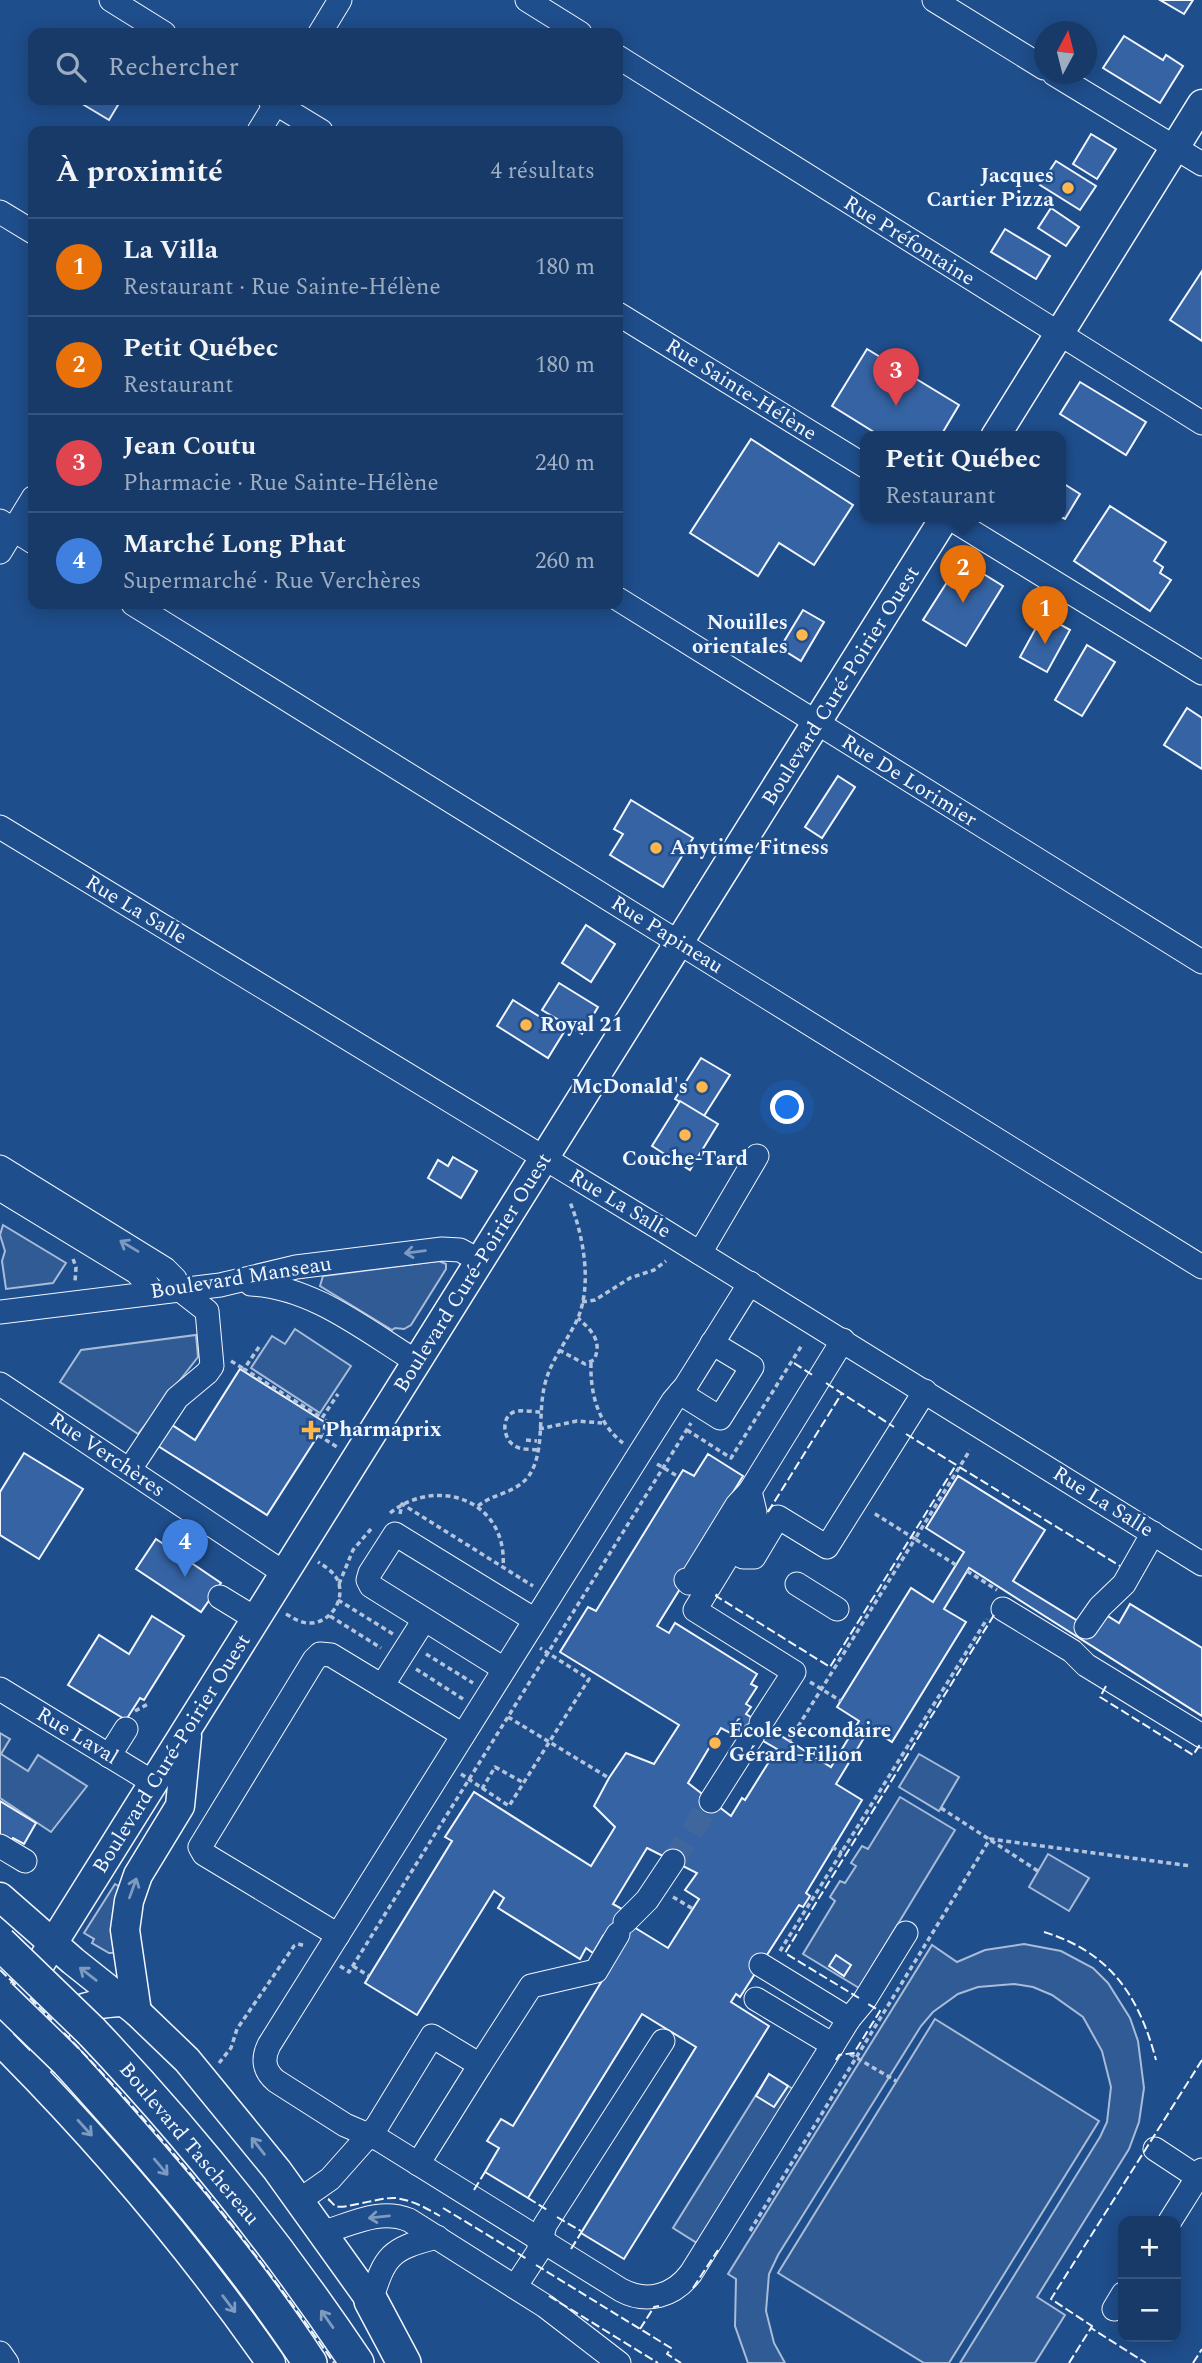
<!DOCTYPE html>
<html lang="fr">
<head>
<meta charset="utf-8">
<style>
	body { margin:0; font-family:Spectral,serif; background:#20416f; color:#f1f3f6 }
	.controls { position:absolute; right:21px; bottom:21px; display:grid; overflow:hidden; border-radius:14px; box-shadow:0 4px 18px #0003 }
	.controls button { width:63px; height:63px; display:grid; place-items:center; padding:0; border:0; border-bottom:2px solid #36547d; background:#173a69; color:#f1f3f6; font:35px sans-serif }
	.compass { position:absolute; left:1034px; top:21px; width:63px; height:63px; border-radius:50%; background:#173a69; box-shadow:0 4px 18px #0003; rotate:7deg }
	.you { position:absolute; left:788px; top:1108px; width:24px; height:24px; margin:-18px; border:5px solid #fff; border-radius:50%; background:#1a73e8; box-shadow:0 0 0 10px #1a73e833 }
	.badge { display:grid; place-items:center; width:46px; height:46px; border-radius:50%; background:#ffb74d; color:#fff; font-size:23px; font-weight:700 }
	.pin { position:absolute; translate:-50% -58px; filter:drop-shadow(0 2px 4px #0008) }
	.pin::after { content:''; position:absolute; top:37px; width:24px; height:21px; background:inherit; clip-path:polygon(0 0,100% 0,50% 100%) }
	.popup { position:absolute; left:860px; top:431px; width:206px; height:91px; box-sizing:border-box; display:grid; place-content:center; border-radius:14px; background:#173a69; filter:drop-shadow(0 2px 5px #0005); font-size:23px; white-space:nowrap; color:#9eadc0 }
	.popup b { font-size:26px; color:#f1f3f6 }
	.popup::after { content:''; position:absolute; left:50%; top:100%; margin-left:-14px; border:14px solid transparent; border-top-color:#173a69 }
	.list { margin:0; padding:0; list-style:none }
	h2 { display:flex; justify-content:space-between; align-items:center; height:91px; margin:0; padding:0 28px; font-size:30px }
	h2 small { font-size:23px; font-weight:400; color:#9eadc0 }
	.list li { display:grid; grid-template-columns:46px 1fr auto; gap:21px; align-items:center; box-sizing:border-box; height:98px; padding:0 28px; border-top:2px solid #36547d }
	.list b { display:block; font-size:26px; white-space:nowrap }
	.list p { margin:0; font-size:23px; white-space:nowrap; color:#9eadc0 }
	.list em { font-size:23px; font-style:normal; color:#9eadc0 }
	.icon { flex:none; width:38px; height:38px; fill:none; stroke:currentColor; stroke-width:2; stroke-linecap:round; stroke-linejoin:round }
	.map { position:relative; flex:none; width:1202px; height:2363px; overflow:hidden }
	.search { position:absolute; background:#173a69; box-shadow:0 4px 18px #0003; left:28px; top:28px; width:595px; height:77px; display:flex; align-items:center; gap:18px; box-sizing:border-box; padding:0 24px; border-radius:14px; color:#9eadc0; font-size:26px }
	.panel { position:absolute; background:#173a69; box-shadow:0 4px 18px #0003; left:28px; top:126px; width:595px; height:483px; border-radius:14px }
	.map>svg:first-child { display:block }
</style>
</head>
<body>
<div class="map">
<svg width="1202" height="2363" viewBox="0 0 1202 2363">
	<rect width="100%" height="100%" fill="#1f4e8c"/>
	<!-- built -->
	<g fill="#305b95" stroke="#a8bbd7" stroke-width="2">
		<polygon points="3,1225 66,1263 53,1283 6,1289 2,1261 5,1251 0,1235"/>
		<polygon points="439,1261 446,1264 446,1269 411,1325 404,1329 395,1328 392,1330 320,1286 323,1276"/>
		<polygon points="295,1329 351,1366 320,1413 251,1368 272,1336 285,1344"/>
		<polygon points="196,1335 198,1357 138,1434 60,1382 81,1350"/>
		<polygon points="0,1733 10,1739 1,1754 28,1771 38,1755 87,1786 51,1832 0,1798"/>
		<polygon points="919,1754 959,1777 939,1811 899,1787"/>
		<polygon points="900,1797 955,1830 859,1988 803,1954 835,1901 830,1897 840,1881 845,1883 856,1866 851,1863 862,1846 868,1849"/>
		<polygon points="1048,1854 1089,1878 1069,1911 1029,1887"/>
		<polygon points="115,1884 122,1888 116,1953 109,1953 92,1943 94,1939 84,1933"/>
		<polygon points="1024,1944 1061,1951 1093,1968 1108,1983 1130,2018 1138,2041 1144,2088 1139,2122 1129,2149 1037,2297 1065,2315 1035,2363 960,2363 1100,2137 1107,2122 1111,2087 1102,2051 1083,2017 1052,1995 1033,1987 1014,1984 978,1987 958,1994 933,2012 921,2026 778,2255 769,2274 766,2311 774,2343 785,2363 748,2363 735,2326 736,2279 728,2274 932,1945 957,1962 985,1950"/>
		<polygon points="935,2019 1099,2121 949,2363 924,2363 778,2273"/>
		<polygon points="769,2074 793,2089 697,2243 673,2228"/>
	</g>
	<!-- building -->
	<g fill="#3563a3" stroke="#f2f6ff" stroke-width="2" fill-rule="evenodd">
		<polygon points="1160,0 1193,0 1184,14"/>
		<polygon points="1124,36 1163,60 1166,55 1183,66 1160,103 1103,68"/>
		<polygon points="87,100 121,100 109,120 84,105"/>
		<polygon points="1091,134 1116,149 1097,179 1073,164"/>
		<polygon points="1056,161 1096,186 1080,210 1040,185"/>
		<polygon points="1051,208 1079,227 1066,246 1038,228"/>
		<polygon points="1005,229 1050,256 1036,279 991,252"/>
		<polygon points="1202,271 1202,341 1170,320"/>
		<polygon points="867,349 959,405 940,437 882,437 832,406"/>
		<polygon points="1080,382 1146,422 1126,455 1060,414"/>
		<polygon points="751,439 853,505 814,565 779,543 758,576 690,533"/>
		<polygon points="1061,482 1080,494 1065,519 1061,517"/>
		<polygon points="1110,506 1166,542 1154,561 1163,567 1160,573 1171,580 1150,611 1074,561"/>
		<polygon points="961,560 1003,586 966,646 923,620"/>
		<polygon points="803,610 824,622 801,661 780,648"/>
		<polygon points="1043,615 1070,630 1047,672 1020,657"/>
		<polygon points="1087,645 1115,662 1082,716 1055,700"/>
		<polygon points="1187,708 1202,718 1202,769 1164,745"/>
		<polygon points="838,776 855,787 822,838 805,827"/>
		<polygon points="631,800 693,838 663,887 610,855 623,834 614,829"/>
		<polygon points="586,925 615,944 591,982 562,963"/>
		<polygon points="559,983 598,1007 582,1034 542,1010"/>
		<polygon points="513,1000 564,1032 548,1058 497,1026"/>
		<polygon points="701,1058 730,1075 704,1116 675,1099"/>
		<polygon points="680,1101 718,1124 690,1170 652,1146"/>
		<polygon points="453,1157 477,1171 461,1198 428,1178 438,1160 448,1166"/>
		<polygon points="240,1369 326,1423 267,1515 158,1446 172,1425 195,1440"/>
		<polygon points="24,1453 83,1489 39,1559 0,1535 0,1492"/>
		<path d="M 708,1454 L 743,1476 L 729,1499 L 734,1502 L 657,1626 L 669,1633 L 675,1623 L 757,1674 L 751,1684 L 757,1687 L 746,1704 L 751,1707 L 746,1714 L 831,1767 L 859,1721 L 837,1707 L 911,1588 L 933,1602 L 964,1552 L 926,1528 L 958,1476 L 1045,1530 L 1013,1581 L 1096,1632 L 1106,1615 L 1119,1623 L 1130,1604 L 1202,1648 L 1202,1716 L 969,1568 L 944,1609 L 966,1622 L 892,1742 L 870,1728 L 836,1784 L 862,1800 L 806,1893 L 810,1896 L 803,1907 L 799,1905 L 740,1997 L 736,1994 L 731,2002 L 769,2026 L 624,2259 L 581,2233 L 696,2047 L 642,2014 L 528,2198 L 485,2172 L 499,2148 L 487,2141 L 501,2119 L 513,2126 L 627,1940 L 607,1939 L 603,1936 L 593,1953 L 586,1948 L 580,1959 L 498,1908 L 504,1898 L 494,1891 L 417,2015 L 365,1983 L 452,1841 L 445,1837 L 474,1792 L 591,1866 L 615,1827 L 594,1806 L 609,1778 L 626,1753 L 654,1764 L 679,1725 L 560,1652 L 588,1607 L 596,1611 L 683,1470 L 694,1476 ZM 739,1727 L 777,1749 L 745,1800 L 742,1798 L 731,1816 L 688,1783 L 721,1728 L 734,1735 ZM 647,1848 L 697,1873 L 685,1890 L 699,1899 L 668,1948 L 619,1918 L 624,1910 L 613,1904 Z"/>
		<polygon points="156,1539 221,1583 201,1612 136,1569"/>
		<polygon points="152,1616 184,1636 144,1700 140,1698 126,1720 68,1685 99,1635 129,1654"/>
		<polygon points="0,1801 36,1823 24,1844 13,1838 10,1843 0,1837"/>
		<polygon points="836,1955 851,1965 844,1976 829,1966"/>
		<polygon points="769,2074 788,2086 774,2107 756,2096"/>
	</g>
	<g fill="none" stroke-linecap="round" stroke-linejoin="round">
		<!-- minor-tunnel -->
		<polyline stroke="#3f679d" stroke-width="23" stroke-dasharray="23 11" stroke-linecap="butt" points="673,1861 711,1801"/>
		<!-- minor casing -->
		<g stroke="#f2f6ff" stroke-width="25">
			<g id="minor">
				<polyline points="111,0 164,33"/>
				<polyline points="527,0 580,33"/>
				<polyline points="934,0 1044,68"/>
				<polyline points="320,33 340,0"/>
				<polyline points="618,57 1202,423"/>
				<polyline points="1054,74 1202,164"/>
				<polyline points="270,100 321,131"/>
				<polyline points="259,131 278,100"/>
				<polyline points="0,212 33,232"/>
				<polyline points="618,314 865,466"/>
				<polyline points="948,517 1202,673"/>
				<polyline points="0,521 33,542"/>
				<polyline points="0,552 33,498"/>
				<polyline points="618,599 1202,962"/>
				<polyline points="133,604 1202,1267"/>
				<polyline points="0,827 661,1229 1202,1564"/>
				<polyline points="0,1167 165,1269 175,1279 180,1290 207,1311 212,1366 207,1373 177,1398 130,1469"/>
				<polyline points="0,1189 136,1272 146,1282 152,1293"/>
				<polyline points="700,1253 757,1156"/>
				<path d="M 750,1283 L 685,1387 L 673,1401 L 640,1453 L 269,2045 C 262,2059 264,2071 276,2081 L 345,2125 L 380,2140 L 621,2290 C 647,2304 674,2296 691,2273 L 849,2019 L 761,1965"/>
				<path d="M 251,1284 C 313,1287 365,1330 417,1362"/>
				<polyline points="0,1312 220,1285 296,1267 442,1249 460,1250 480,1261"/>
				<polyline points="0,1384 284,1573"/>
				<polyline points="680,1393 720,1418 752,1367 712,1343"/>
				<polyline points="732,1550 743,1557 754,1557 778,1517 827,1547 925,1391"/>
				<polyline points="686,1580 689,1583 737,1505 750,1491"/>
				<polyline points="797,1584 837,1609"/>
				<polyline points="220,1597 256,1619"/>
				<polyline points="1003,1609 1072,1651 1086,1665 1202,1736"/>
				<polyline points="1086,1627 1100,1607 1124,1584 1153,1533"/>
				<polyline points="504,1669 371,1586 368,1580 370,1573 395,1534 535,1620"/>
				<polyline points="382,1686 424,1620"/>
				<polyline points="0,1689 154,1783"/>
				<polyline points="761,1723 794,1672 695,1610 755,1512 750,1491 843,1340"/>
				<polyline points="109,1756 126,1729"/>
				<polyline points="711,1801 753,1735"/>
				<polyline points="0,1846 25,1861"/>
				<polyline points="625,1922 647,1900 673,1861"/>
				<polyline points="338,1935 204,1854 200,1847 314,1660 320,1654 331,1655 463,1735"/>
				<polyline points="756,1999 833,2045"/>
				<polyline points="849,2019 864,2001 906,1933"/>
				<polyline points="480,2065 531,1986 596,1971 618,1934"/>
				<polyline points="1155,2149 1202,2180"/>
				<polyline points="300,2200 330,2179 377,2126 432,2036 480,2065 418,2164"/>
				<polyline points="1170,2221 1202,2170"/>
				<path d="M 324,2232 C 352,2224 380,2208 409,2220 L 545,2306 L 619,2363"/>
				<polyline points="515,2287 538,2252 545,2225 663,2041"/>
				<path d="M 371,2301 C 385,2255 390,2249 437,2237"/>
				<polyline points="1114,2309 1123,2294"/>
				<polyline points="0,2353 7,2363"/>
			</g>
		</g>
		<!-- major casing -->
		<g stroke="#f2f6ff" stroke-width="31">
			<g id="major">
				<polyline points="995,437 1202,104"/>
				<polyline points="0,1897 73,1961 137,2012 187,2060 277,2170 371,2301"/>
				<polyline points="137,2012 125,1930 129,1901 138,1875 180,1806 187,1736"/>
				<polyline points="0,2028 945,517"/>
				<path d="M 0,2041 C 100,2141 190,2247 271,2363"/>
				<path d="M 41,2061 C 56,2014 78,2003 125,2002"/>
			</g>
		</g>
		<!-- highway casing -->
		<g stroke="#f2f6ff" stroke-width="36">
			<g id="highway">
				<path d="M 91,2031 C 189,2134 278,2245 357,2363"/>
				<path d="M 67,2061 C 154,2157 239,2255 310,2363"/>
				<polyline points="371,2301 404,2363"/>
			</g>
		</g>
		<!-- path -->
		<g stroke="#b3c4dc" stroke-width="3.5" stroke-dasharray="5 3.5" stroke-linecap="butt">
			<polyline points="73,1259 76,1267 75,1282"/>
			<polyline points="582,1302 595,1300 630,1278 654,1270 666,1261"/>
			<polyline points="259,1347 244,1369 322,1418"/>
			<path d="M 559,1350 L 585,1364 L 594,1360 C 603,1341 591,1330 578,1318"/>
			<polyline points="231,1361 244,1369"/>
			<path d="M 591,1363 C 590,1393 598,1424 623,1443"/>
			<polyline points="539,1429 577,1421 602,1423"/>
			<polyline points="687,1430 731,1458 802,1345"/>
			<polyline points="318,1435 337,1447"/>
			<polyline points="320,1437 329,1423 322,1418 338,1394"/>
			<polyline points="526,1440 537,1441"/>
			<path d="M 537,1450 C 530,1449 521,1450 515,1446 C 502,1439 500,1413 518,1411 C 525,1410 534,1412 541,1412"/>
			<polyline points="657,1464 679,1477"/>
			<path d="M 478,1506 C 494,1493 514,1494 528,1477 C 545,1454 538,1416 544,1388 C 549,1364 562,1348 574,1326 C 594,1291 584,1237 570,1202"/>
			<path d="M 390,1513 C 438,1475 508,1501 503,1567"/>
			<polyline points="400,1514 402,1504 533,1586"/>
			<polyline points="956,1565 915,1539 970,1450"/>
			<polyline points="967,1571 997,1590"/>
			<polyline points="339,1584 353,1550 371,1529"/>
			<polyline points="338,1600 393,1634"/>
			<path d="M 286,1614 C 293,1618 299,1622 307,1623 C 328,1625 346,1602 338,1581 C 334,1572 326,1567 318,1562"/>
			<polyline points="330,1616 381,1648"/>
			<polyline points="426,1654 473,1683"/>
			<polyline points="416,1669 463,1699"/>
			<polyline points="810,1682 841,1701"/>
			<polyline points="135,1711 148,1704"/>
			<polyline points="508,1717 609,1778"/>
			<polyline points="789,1741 915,1539 872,1512"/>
			<polyline points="461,1774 509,1806 589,1679 540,1648"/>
			<polyline points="482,1789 495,1767 524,1783"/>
			<polyline points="941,1808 1038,1871"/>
			<polyline points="832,1847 842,1853"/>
			<polyline points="673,1897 693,1909"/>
			<polyline points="780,1951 987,1619"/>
			<polyline points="340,1966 349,1972 691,1423"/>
			<polyline points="353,1966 369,1976"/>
			<polyline points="850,2054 896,2081"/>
			<polyline points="219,2063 231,2048 237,2029 294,1946 298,1944 306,1946"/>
			<polyline points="750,2231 990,1839 1191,1866"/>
		</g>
		<!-- minor -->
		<use href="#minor" stroke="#1f4e8c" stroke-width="23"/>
		<!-- major -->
		<use href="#major" stroke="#1f4e8c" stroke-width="28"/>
		<!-- highway -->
		<use href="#highway" stroke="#1f4e8c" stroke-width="33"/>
		<!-- highway-bridge casing -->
		<g stroke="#f2f6ff" stroke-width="36" stroke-linecap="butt">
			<g id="highway-bridge">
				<polyline points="0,1943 91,2031"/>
				<polyline points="0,1996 67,2061"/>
			</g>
		</g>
		<!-- highway-bridge -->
		<use href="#highway-bridge" stroke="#1f4e8c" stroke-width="33"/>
		<!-- fence -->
		<g stroke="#f2f6ff" stroke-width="2" stroke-dasharray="9 3.5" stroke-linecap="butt">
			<polyline points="794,1363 814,1376"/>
			<polyline points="826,1383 894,1427"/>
			<polyline points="906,1434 1120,1566"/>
			<polyline points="768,1512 842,1393"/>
			<polyline points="717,1594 716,1596 830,1667 956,1465"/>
			<polyline points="1106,1686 1100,1697 1193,1755 1201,1743"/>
			<path d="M 1044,1932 C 1110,1952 1139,1996 1156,2060"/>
			<polyline points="0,1970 17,1986"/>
			<polyline points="30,1998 52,2020"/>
			<polyline points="859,1998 785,1953 994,1615 997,1616"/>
			<path d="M 64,2033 C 165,2137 251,2244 334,2363"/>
			<polyline points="836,2060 839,2055 854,2053 880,2011 868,2004"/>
			<polyline points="474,2190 485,2172"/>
			<polyline points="528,2198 549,2211"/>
			<path d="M 328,2199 C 330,2200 334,2206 336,2206 C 342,2210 380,2197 395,2198 C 412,2200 426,2208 440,2216"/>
			<polyline points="443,2208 527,2259"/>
			<polyline points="557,2217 581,2231"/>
			<polyline points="571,2249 581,2233"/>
			<polyline points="536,2265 671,2348 667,2354 681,2363"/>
			<polyline points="693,2288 718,2250"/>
			<polyline points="549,2296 658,2363"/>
			<polyline points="1091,2328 1092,2326 1051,2299 1202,2060"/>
			<polyline points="640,2329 654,2307 659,2306"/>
			<polyline points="1069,2363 1091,2328 1146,2363"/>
			<polyline points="1193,2363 1202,2349"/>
		</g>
	</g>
	<!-- one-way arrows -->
	<defs><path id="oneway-shaft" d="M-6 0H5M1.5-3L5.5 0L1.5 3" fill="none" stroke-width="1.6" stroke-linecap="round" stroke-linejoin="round" transform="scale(1.75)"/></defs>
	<g stroke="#7e9ac0">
		<use href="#oneway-shaft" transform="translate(129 1246) rotate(-149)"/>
		<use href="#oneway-shaft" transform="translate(415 1252) rotate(173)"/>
		<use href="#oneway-shaft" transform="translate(133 1888) rotate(-70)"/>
		<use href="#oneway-shaft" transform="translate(88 1974) rotate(-142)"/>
		<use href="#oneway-shaft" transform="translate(85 2128) rotate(48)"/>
		<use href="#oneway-shaft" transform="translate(258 2146) rotate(-128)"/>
		<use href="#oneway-shaft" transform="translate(161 2167) rotate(50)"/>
		<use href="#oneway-shaft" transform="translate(379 2217) rotate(174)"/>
		<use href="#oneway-shaft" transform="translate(229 2304) rotate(53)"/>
		<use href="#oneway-shaft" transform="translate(327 2319) rotate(-125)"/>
	</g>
	<!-- markers -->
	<g fill="#ffb74d" stroke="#1f4e8c" stroke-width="2.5">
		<circle cx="1068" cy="188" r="7"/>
		<circle cx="802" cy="635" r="7"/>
		<circle cx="656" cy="848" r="7"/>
		<circle cx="526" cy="1025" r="7"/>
		<circle cx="702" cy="1087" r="7"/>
		<circle cx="685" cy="1135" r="7"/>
		<path d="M307.5 1419.5h7v7h7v7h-7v7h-7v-7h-7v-7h7z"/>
		<circle cx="715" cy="1743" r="7"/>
	</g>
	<g text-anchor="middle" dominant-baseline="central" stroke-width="5" stroke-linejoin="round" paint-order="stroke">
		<!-- poi labels -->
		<g font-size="21" font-weight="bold" fill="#f2f6ff" stroke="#1f4e8c" text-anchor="start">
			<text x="1054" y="176" text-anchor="end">Jacques<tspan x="1054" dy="24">Cartier Pizza</tspan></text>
			<text x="788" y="623" text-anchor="end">Nouilles<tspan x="788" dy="24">orientales</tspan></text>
			<text x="670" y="848">Anytime Fitness</text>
			<text x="540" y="1025">Royal 21</text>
			<text x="688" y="1087" text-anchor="end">McDonald's</text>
			<text x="685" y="1159" text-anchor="middle">Couche-Tard</text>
			<text x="325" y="1430">Pharmaprix</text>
			<text x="729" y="1731">École secondaire<tspan x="729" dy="24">Gérard-Filion</tspan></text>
		</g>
		<!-- street labels -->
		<g font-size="21" fill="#f2f6ff" stroke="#1f4e8c">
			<text transform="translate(909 241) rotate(32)">Rue Préfontaine</text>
			<text transform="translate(741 390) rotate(32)">Rue Sainte-Hélène</text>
			<text transform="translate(841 686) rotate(-58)">Boulevard Curé-Poirier Ouest</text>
			<text transform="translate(909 781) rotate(32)">Rue De Lorimier</text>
			<text transform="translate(136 910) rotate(31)">Rue La Salle</text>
			<text transform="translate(667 935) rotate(32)">Rue Papineau</text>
			<text transform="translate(620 1204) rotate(31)">Rue La Salle</text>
			<text transform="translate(473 1273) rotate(-58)">Boulevard Curé-Poirier Ouest</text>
			<text transform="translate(241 1278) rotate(-9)">Boulevard Manseau</text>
			<text transform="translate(107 1455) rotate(34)">Rue Verchères</text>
			<text transform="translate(1103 1502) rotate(32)">Rue La Salle</text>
			<text transform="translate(77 1736) rotate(31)">Rue Laval</text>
			<text transform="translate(172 1754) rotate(-58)">Boulevard Curé-Poirier Ouest</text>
			<text transform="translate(189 2144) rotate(50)">Boulevard Taschereau</text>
		</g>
	</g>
</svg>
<div class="controls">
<button>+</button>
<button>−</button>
</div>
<svg class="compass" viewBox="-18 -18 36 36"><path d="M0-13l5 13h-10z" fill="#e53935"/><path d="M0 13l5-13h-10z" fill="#9eadc0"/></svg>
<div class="you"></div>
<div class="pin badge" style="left:1045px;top:644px;background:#e8710a">1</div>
<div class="pin badge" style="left:963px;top:603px;background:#e8710a">2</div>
<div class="popup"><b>Petit Québec</b>Restaurant</div>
<div class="pin badge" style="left:896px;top:406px;background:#e0444e">3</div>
<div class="pin badge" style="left:185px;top:1577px;background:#3f7fe0">4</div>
<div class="search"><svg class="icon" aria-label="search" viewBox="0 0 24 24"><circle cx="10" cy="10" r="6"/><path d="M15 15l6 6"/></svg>Rechercher</div>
<section class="panel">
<h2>À proximité<small>4 résultats</small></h2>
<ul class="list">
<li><span class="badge" style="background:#e8710a">1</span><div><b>La Villa</b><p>Restaurant · Rue Sainte-Hélène</p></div><em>180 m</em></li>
<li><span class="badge" style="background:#e8710a">2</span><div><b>Petit Québec</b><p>Restaurant</p></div><em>180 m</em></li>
<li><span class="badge" style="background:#e0444e">3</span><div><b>Jean Coutu</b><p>Pharmacie · Rue Sainte-Hélène</p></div><em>240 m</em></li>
<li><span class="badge" style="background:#3f7fe0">4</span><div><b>Marché Long Phat</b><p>Supermarché · Rue Verchères</p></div><em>260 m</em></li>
</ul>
</section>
</div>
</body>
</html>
